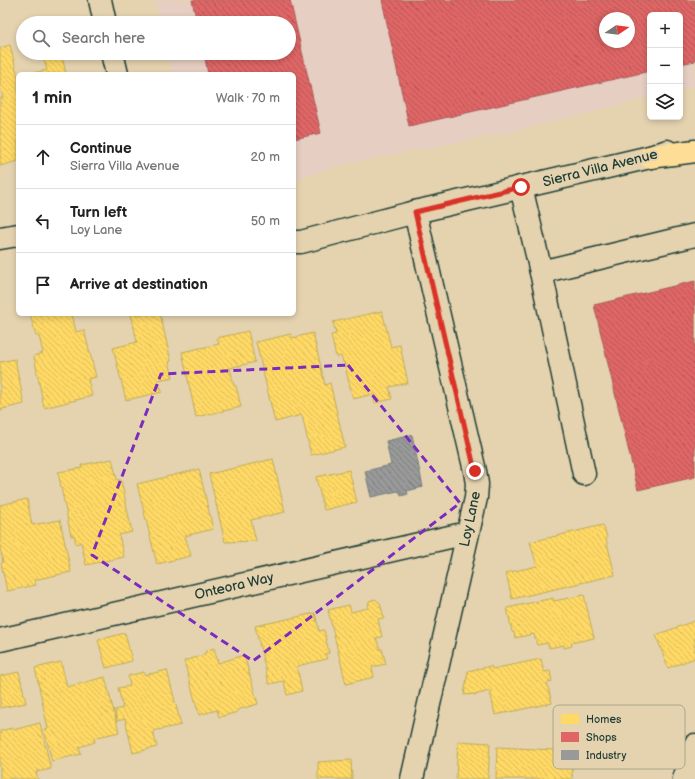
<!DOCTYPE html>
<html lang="en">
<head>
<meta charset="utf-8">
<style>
	body { margin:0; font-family:"Balsamiq Sans",sans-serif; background:#f6f6f6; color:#222 }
	.controls { position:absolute; right:12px; top:12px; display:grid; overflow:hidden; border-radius:6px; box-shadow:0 2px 6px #0003 }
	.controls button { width:36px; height:36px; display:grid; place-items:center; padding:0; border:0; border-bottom:1px solid #e0e0e0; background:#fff; color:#222; font:20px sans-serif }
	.compass { position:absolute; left:599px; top:12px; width:36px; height:36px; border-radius:50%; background:#fff; box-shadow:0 2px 6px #0003; rotate:77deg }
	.stop { position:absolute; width:12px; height:12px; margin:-9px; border:3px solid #d93025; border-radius:50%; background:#fff }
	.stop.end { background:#d93025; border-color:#fff; box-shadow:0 1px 4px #0008 }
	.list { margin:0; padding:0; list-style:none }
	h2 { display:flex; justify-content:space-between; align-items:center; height:52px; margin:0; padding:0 16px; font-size:17px }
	h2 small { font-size:13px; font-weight:400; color:#767676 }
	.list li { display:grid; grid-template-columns:26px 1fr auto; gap:12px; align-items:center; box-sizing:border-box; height:64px; padding:0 16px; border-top:1px solid #e0e0e0 }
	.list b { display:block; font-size:15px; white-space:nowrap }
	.list p { margin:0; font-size:13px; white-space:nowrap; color:#767676 }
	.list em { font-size:13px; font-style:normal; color:#767676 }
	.icon { flex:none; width:22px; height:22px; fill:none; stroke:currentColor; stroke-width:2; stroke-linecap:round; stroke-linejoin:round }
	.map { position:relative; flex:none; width:695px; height:779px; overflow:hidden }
	.search { position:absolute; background:#fff; box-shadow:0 2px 6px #0003; left:16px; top:16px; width:280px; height:44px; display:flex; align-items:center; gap:10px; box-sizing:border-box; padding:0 14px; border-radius:22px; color:#767676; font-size:15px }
	.panel { position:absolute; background:#fff; box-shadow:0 2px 6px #0003; left:16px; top:72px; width:280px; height:244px; border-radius:6px }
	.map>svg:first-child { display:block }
</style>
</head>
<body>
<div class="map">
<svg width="695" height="779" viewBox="0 0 695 779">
	<defs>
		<pattern id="homes-back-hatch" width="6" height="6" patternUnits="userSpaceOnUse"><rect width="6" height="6" fill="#ffd966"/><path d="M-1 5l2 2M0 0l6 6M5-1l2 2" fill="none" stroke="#dabb59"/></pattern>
		<pattern id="shops-back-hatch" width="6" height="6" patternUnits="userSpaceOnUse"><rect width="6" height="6" fill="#e06666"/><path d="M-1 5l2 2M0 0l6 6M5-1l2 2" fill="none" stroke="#b55555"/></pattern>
		<pattern id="industry-back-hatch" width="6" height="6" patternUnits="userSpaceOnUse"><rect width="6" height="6" fill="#999"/><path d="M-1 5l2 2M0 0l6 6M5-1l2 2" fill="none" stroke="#7c7e7e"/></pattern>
	</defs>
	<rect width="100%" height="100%" fill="#e5d3b0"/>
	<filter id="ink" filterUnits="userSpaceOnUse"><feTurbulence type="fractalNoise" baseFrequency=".025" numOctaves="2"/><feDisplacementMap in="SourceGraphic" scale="8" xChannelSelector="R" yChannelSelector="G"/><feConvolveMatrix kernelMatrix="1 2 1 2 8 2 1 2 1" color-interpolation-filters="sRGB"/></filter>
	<g filter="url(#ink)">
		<!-- built -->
		<path fill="#e7cec2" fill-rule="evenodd" d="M 155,0 L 695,0 L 695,86 L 680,90 L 680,15 L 650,15 L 650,97 L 516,131 L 339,165 L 294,180 L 294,74 L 172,74 L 167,53 L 289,53 L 289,23 L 160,23 ZM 605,18 L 629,18 L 629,42 L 605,42 Z"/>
		<!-- homes -->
		<g fill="url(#homes-back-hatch)" stroke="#bcaa57">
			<polygon points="10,45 18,77 18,161 0,166 0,98 3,98 0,87 0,48"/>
			<polygon points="62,56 66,74 29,74 47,70 44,60"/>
			<polygon points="382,311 391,347 400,345 408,383 389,387 392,399 375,403 373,394 353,399 344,362 343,362 341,356 336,357 331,335 336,334 333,322"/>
			<polygon points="30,314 62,314 62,315 72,314 76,332 84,330 96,377 88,379 92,396 44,408 34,356 43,353 39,336 36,336"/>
			<polygon points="131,314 160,314 171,361 169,362 173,377 158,380 162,392 126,400 113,348 137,342"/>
			<polygon points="248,331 255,362 230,368 234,386 236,386 241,407 196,417 182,352 219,344 217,338"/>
			<polygon points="313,333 325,385 330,383 345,447 311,455 302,415 275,422 256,342 291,334 292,338"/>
			<polygon points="15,359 24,404 2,409 2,411 0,411 0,362"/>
			<polygon points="112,459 117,480 121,480 132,532 119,535 124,557 86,565 81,542 76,544 74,535 71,536 58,472 82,468 81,465"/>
			<polygon points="273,459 285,512 251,520 256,541 225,542 209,474"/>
			<polygon points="199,469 213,529 185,536 191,556 157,564 137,484"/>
			<polygon points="349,470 357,502 324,510 316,477"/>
			<polygon points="27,499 32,525 60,520 71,572 34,580 36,585 7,591 1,563 3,562 0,548 0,505"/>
			<polygon points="603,525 607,537 606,539 615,575 512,599 506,573 537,566 530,542"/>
			<polygon points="584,595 594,638 571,643 572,646 564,648 564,645 549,648 548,643 537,645 534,634 515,638 514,632 512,632 507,608 553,598 554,601"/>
			<polygon points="375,599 380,603 384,618 378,619 382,637 376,638 380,649 382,649 386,664 372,667 374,677 346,684 328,610 349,605 351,612 368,608 369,601"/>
			<polygon points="315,613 319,631 324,630 329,653 325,654 327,659 297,666 302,691 287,695 284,681 269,684 255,626"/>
			<polygon points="694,621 695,624 695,658 668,668 656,635"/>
			<polygon points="125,633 132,661 106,668 98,640"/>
			<polygon points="214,648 218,663 244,655 258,704 237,710 238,712 219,717 217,710 199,715 184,661 204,655 204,653 207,652 207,650"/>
			<polygon points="541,659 544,672 550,671 552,682 547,683 552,703 495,715 490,691 474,695 474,694 464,695 468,671 491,666 492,669"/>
			<polygon points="61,662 67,687 105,677 119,732 94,738 95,742 79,747 81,754 52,761 44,730 48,729 35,668"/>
			<polygon points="167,670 181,725 153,731 157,747 133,753 125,719 117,721 115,710 123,708 118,688 130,686 128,676 144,672 145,675"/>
			<polygon points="19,672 26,703 0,708 0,676"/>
			<polygon points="40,723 51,769 36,772 38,779 18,779 17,778 0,779 0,731 12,728 13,730"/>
			<polygon points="458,741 490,743 488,779 456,779"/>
			<polygon points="497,747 573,751 572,779 496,779"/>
			<polygon points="351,760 352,779 318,779 318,762"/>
		</g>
		<!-- shops -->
		<g fill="url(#shops-back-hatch)" stroke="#a65a57" fill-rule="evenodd">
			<polygon points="192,0 290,0 321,133 294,139 294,74 208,74 204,53 289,53 289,23 197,23"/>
			<path d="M 382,0 L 695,0 L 695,61 L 680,64 L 680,15 L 650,15 L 650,71 L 409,126 ZM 605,18 L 629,18 L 629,42 L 605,42 Z"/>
			<polygon points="695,281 695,477 638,490 594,305"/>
		</g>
		<!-- industry -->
		<polygon fill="url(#industry-back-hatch)" stroke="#747d7b" points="412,435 423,487 407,491 408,494 401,496 400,492 399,492 398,491 371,497 365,471 391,465 386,441"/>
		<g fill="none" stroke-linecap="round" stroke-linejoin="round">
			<!-- minor casing -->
			<g stroke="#1f3d34" stroke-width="25">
				<g id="minor">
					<polyline points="100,0 105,23"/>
					<polyline points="112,53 117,74"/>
					<polyline points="521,187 541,272"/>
					<polyline points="0,238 18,235"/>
					<polyline points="294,242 301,242 415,212 650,157 667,151"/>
					<polyline points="584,474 541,272 695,235"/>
					<polyline points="0,640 467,533"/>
					<polyline points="412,779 476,498 477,484 475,471 415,212"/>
					<polyline points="684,779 695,745"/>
				</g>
			</g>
			<!-- major casing -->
			<g stroke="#1f3d34" stroke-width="25">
				<polyline id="major" points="650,157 695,151"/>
			</g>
			<!-- minor -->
			<use href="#minor" stroke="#e5d3b0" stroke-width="22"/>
			<!-- major -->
			<use href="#major" stroke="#fedd96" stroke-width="22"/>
		</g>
	</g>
	<g fill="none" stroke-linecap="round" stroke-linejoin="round" filter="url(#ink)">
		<!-- route -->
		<polyline stroke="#d93025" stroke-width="5" points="475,471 415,212 521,187"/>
	</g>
	<!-- marked area -->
	<path fill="none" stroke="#7b2cbf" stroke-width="3" stroke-dasharray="8 5" stroke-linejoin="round" d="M 348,365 L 460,503 L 253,661 L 92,555 L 161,374 Z"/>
	<g text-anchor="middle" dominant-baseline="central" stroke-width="4" stroke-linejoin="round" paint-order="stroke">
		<!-- street labels -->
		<g font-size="14" fill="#1f3d34" stroke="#e5d3b0">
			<text transform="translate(600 168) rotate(-14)">Sierra Villa Avenue</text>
			<text transform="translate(470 519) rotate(-78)">Loy Lane</text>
			<text transform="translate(234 586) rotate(-13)">Onteora Way</text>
		</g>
	</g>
	<!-- legend -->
	<rect x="553" y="705" width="132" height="64" rx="6" fill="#e5d3b0" stroke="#aaa68b" stroke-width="1"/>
	<rect x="561" y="714" width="18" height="10" fill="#ffd966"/>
	<rect x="561" y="732" width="18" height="10" fill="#e06666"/>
	<rect x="561" y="750" width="18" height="10" fill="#999"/>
	<g font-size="11" fill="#1f3d34">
		<text x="586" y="723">Homes</text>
		<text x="586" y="741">Shops</text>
		<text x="586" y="759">Industry</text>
	</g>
</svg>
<div class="controls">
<button>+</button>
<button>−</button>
<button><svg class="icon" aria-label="layers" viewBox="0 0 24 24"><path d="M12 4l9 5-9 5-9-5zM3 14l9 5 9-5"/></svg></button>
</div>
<svg class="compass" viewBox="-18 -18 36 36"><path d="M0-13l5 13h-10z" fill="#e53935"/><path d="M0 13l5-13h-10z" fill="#767676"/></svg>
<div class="stop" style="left:521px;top:187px"></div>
<div class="stop end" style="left:475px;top:471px"></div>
<div class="search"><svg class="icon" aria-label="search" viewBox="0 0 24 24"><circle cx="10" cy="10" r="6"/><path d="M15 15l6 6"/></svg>Search here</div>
<section class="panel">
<h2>1 min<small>Walk · 70 m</small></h2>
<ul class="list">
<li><svg class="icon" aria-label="ahead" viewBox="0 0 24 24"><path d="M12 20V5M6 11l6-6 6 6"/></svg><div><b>Continue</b><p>Sierra Villa Avenue</p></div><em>20 m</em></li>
<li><svg class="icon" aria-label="left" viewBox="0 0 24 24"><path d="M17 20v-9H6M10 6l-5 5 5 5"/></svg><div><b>Turn left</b><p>Loy Lane</p></div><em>50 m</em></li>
<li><svg class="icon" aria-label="arrive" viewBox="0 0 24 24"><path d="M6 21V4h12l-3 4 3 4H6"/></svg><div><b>Arrive at destination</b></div></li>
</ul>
</section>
</div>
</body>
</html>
